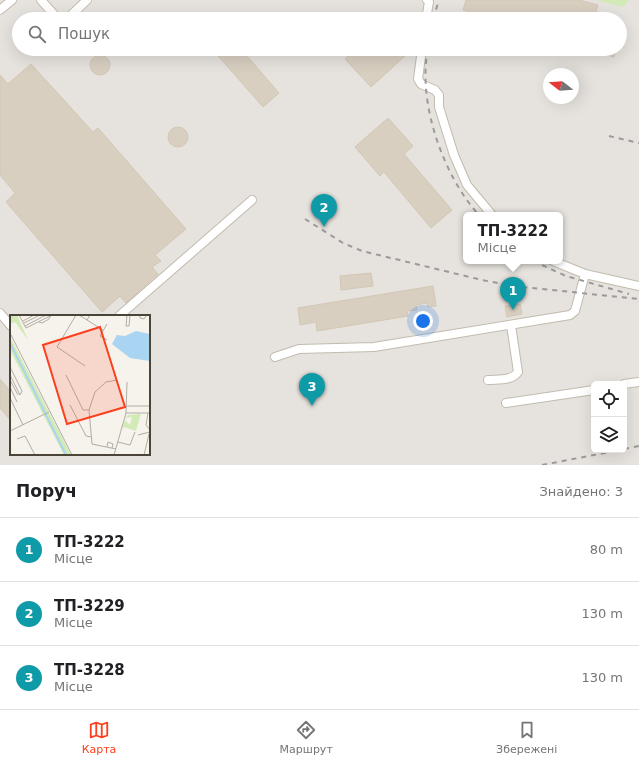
<!DOCTYPE html>
<html lang="uk">
<head>
<meta charset="utf-8">
<style>
	body { margin:0; font-family:"DejaVu Sans",sans-serif; background:#f2f2f2; color:#202124 }
	.controls { position:absolute; right:12px; bottom:12px; display:grid; overflow:hidden; border-radius:6px; box-shadow:0 4px 16px #0002 }
	.controls button { width:36px; height:36px; display:grid; place-items:center; padding:0; border:0; border-bottom:1px solid #e0e0e0; background:#fff; color:#202124; font:20px sans-serif }
	.compass { position:absolute; left:543px; top:68px; width:36px; height:36px; border-radius:50%; background:#fff; box-shadow:0 4px 16px #0002; rotate:287deg }
	.you { position:absolute; left:423px; top:321px; width:14px; height:14px; margin:-10px; border:3px solid #fff; border-radius:50%; background:#1a73e8; box-shadow:0 0 0 6px #1a73e833 }
	.badge { display:grid; place-items:center; width:26px; height:26px; border-radius:50%; background:#fc3f1d; color:#fff; font-size:13px; font-weight:700 }
	.pin { position:absolute; translate:-50% -33px; filter:drop-shadow(0 1px 2px #0008) }
	.pin::after { content:''; position:absolute; top:21px; width:14px; height:12px; background:inherit; clip-path:polygon(0 0,100% 0,50% 100%) }
	.popup { position:absolute; left:463px; top:212px; width:100px; height:52px; box-sizing:border-box; display:grid; place-content:center; border-radius:6px; background:#fff; filter:drop-shadow(0 1px 3px #0005); font-size:13px; white-space:nowrap; color:#757577 }
	.popup b { font-size:15px; color:#202124 }
	.popup::after { content:''; position:absolute; left:50%; top:100%; margin-left:-8px; border:8px solid transparent; border-top-color:#fff }
	.list { margin:0; padding:0; list-style:none }
	h2 { display:flex; justify-content:space-between; align-items:center; height:52px; margin:0; padding:0 16px; font-size:17px }
	h2 small { font-size:13px; font-weight:400; color:#757577 }
	.list li { display:grid; grid-template-columns:26px 1fr auto; gap:12px; align-items:center; box-sizing:border-box; height:64px; padding:0 16px; border-top:1px solid #e0e0e0 }
	.list b { display:block; font-size:15px; white-space:nowrap }
	.list p { margin:0; font-size:13px; white-space:nowrap; color:#757577 }
	.list em { font-size:13px; font-style:normal; color:#757577 }
	.icon { flex:none; width:22px; height:22px; fill:none; stroke:currentColor; stroke-width:2; stroke-linecap:round; stroke-linejoin:round }
	.map { position:relative; flex:none; width:639px; height:465px; overflow:hidden }
	.search { position:absolute; background:#fff; box-shadow:0 4px 16px #0002; left:12px; right:12px; top:12px; height:44px; display:flex; align-items:center; gap:10px; box-sizing:border-box; padding:0 14px; border-radius:22px; color:#757577; font-size:15px }
	.sheet { height:244px; background:#fff }
	nav { display:flex; justify-content:space-around; align-items:center; box-sizing:border-box; height:56px; border-top:1px solid #e0e0e0; background:#fff; font-size:11px; color:#757577 }
	nav a { display:grid; justify-items:center; gap:2px }
	nav .on { color:#fc3f1d }
	.map>svg:first-child { display:block }
</style>
</head>
<body>
<div class="map">
<svg width="639" height="465" viewBox="0 0 639 465">
	<rect width="100%" height="100%" fill="#f6f3ec"/>
	<!-- industrial -->
	<path fill="#e6e2dd" fill-rule="evenodd" d="M 0,0 L 639,0 L 639,465 L 0,465 ZM 19,19 L 620,19 L 620,49 L 19,49 ZM 549,74 L 573,74 L 573,98 L 549,98 ZM 466,215 L 560,215 L 560,261 L 466,261 ZM 11,316 L 149,316 L 149,454 L 11,454 ZM 594,384 L 624,384 L 624,450 L 594,450 Z"/>
	<!-- green -->
	<polygon fill="#d2eab5" points="596,0 633,0 627,1 624,7"/>
	<!-- building -->
	<g fill="#d8cfc1" stroke="#d3c7b4">
		<polygon points="466,0 579,0 598,5 596,12 616,17 616,19 469,19 471,12 463,10"/>
		<polygon points="212,49 241,49 279,93 263,107"/>
		<polygon points="356,49 399,49 405,56 371,87 345,59"/>
		<polygon points="592,49 616,49 614,57 592,51"/>
		<circle cx="100" cy="65" r="10"/>
		<polygon points="31,64 93,132 98,128 186,229 155,255 161,261 152,267 158,274 126,303 120,296 102,312 6,202 15,193 0,175 0,75 8,84"/>
		<polygon points="388,118 413,146 404,154 452,210 431,228 384,172 380,176 355,147"/>
		<circle cx="178" cy="137" r="10"/>
		<polygon points="371,273 373,286 341,290 340,276"/>
		<polygon points="433,286 436,306 428,307 427,303 416,305 417,310 407,311 408,316 317,331 316,322 300,325 298,308"/>
		<polygon points="520,304 522,314 507,317 505,306"/>
		<polygon points="0,379 11,392 11,421 0,408"/>
	</g>
	<g fill="none" stroke-linecap="round" stroke-linejoin="round">
		<!-- minor casing -->
		<g stroke="#c2bbae" stroke-width="10">
			<g id="minor">
				<polyline points="41,0 58,19"/>
				<polyline points="0,10 12,0"/>
				<polyline points="67,19 87,0"/>
				<polyline points="426,19 429,2 427,0"/>
				<polyline points="422,49 418,79 421,84 435,90 439,95 439,107 454,155 467,185 492,215"/>
				<polyline points="553,261 585,274 639,286"/>
				<polyline points="0,313 11,326"/>
				<polyline points="119,316 252,200"/>
				<polyline points="275,357 299,349 374,347 570,315 575,311 585,274"/>
				<path d="M 488,380 C 498,379 512,381 518,372 L 511,325"/>
				<polyline points="624,384 639,382"/>
				<polyline points="506,403 594,390"/>
			</g>
		</g>
		<!-- minor -->
		<use href="#minor" stroke="#fff" stroke-width="8"/>
		<!-- rail -->
		<g stroke="#9a9a9a" stroke-width="2" stroke-dasharray="5 5" stroke-linecap="butt">
			<polyline points="433,19 439,0"/>
			<path d="M 428,49 C 417,101 443,176 479,215"/>
			<polyline points="609,136 639,143"/>
			<polyline points="305,219 343,243 362,251 482,280 513,286 639,299"/>
			<polyline points="533,261 566,276 629,294"/>
			<polyline points="624,449 639,446"/>
			<polyline points="542,465 620,450"/>
		</g>
	</g>
	<!-- overview -->
	<g transform="translate(10 315)">
		<rect width="140" height="140" fill="#f6f3ec"/>
		<path d="M 0,0 L 7,0 L 18,25 L 5,7 L 0,9 ZM 0,22 L 61,140 L 54,140 L 0,35 ZM 131,99 L 126,116 L 114,112 L 112,114 L 115,105 L 120,110 L 122,102 L 115,103 L 118,100 Z" fill="#d2eab5"/>
		<path d="M 126,16 L 140,19 L 140,46 L 120,43 L 102,29 L 107,20 L 115,21 Z" fill="#a9d4f2"/>
		<path fill="none" stroke="#a9d4f2" stroke-width="2" d="M 0,28 L 56,140"/>
		<path fill="none" stroke="#b2ada4" stroke-width="1" d="M 9,0 L 16,13 L 42,0M 66,0 L 47,32 L 75,51M 69,0 L 77,5 L 80,0M 117,0 L 116,11 L 119,11 L 120,0M 130,0 L 130,3 L 134,4 L 137,0M 77,5 L 93,15M 13,6 L 24,0M 29,7 L 32,8 L 39,4 L 41,0M 14,8 L 30,0M 97,9 L 90,21 L 97,25M 15,11 L 36,0M 0,18 L 62,140M 0,52 L 12,76 L 10,80M 0,60 L 10,80M 56,60 L 73,95 L 79,95M 0,65 L 8,80M 0,72 L 7,87M 0,83 L 13,110M 60,90 L 76,121 L 81,122M 117,91 L 140,91M 116,98 L 140,98M 138,98 L 136,110 L 140,115M 0,116 L 39,97M 128,120 L 140,117M 7,124 L 15,121 L 25,140M 108,127 L 120,130 L 125,117M 97,132 L 98,127 L 103,129 L 102,133M 106,134 L 82,129 L 79,95 L 85,77 L 96,67 L 107,65M 104,140 L 116,98 L 117,67M 134,140 L 139,119"/>
		<path fill="#fc3f1d" fill-opacity="0.15" stroke="#fc3f1d" stroke-width="2" d="M 90,12 L 115,92 L 57,109 L 33,30 Z"/>
		<rect width="140" height="140" fill="none" stroke="#4b4439" stroke-width="2"/>
	</g>
</svg>
<div class="controls">
<button><svg class="icon" aria-label="locate" viewBox="0 0 24 24"><circle cx="12" cy="12" r="6"/><path d="M12 2v4M12 18v4M2 12h4M18 12h4"/></svg></button>
<button><svg class="icon" aria-label="layers" viewBox="0 0 24 24"><path d="M12 4l9 5-9 5-9-5zM3 14l9 5 9-5"/></svg></button>
</div>
<svg class="compass" viewBox="-18 -18 36 36"><path d="M0-13l5 13h-10z" fill="#e53935"/><path d="M0 13l5-13h-10z" fill="#757577"/></svg>
<div class="you"></div>
<div class="pin badge" style="left:513px;top:310px;background:#0f9aa8">1</div>
<div class="popup"><b>ТП-3222</b>Місце</div>
<div class="pin badge" style="left:324px;top:227px;background:#0f9aa8">2</div>
<div class="pin badge" style="left:312px;top:406px;background:#0f9aa8">3</div>
<div class="search"><svg class="icon" aria-label="search" viewBox="0 0 24 24"><circle cx="10" cy="10" r="6"/><path d="M15 15l6 6"/></svg>Пошук</div>
</div>
<section class="sheet">
<h2>Поруч<small>Знайдено: 3</small></h2>
<ul class="list">
<li><span class="badge" style="background:#0f9aa8">1</span><div><b>ТП-3222</b><p>Місце</p></div><em>80 m</em></li>
<li><span class="badge" style="background:#0f9aa8">2</span><div><b>ТП-3229</b><p>Місце</p></div><em>130 m</em></li>
<li><span class="badge" style="background:#0f9aa8">3</span><div><b>ТП-3228</b><p>Місце</p></div><em>130 m</em></li>
</ul>
</section>
<nav>
<a class="on"><svg class="icon" aria-label="map" viewBox="0 0 24 24"><path d="M3 6l6-2 6 2 6-2v14l-6 2-6-2-6 2zM9 4v14M15 6v14"/></svg>Карта</a>
<a><svg class="icon" aria-label="directions" viewBox="0 0 24 24"><path d="M12 3l9 9-9 9-9-9zM9 14v-3h6M13 9l2 2-2 2"/></svg>Маршрут</a>
<a><svg class="icon" aria-label="saved" viewBox="0 0 24 24"><path d="M7 4h10v16l-5-4-5 4z"/></svg>Збережені</a>
</nav>
</body>
</html>
